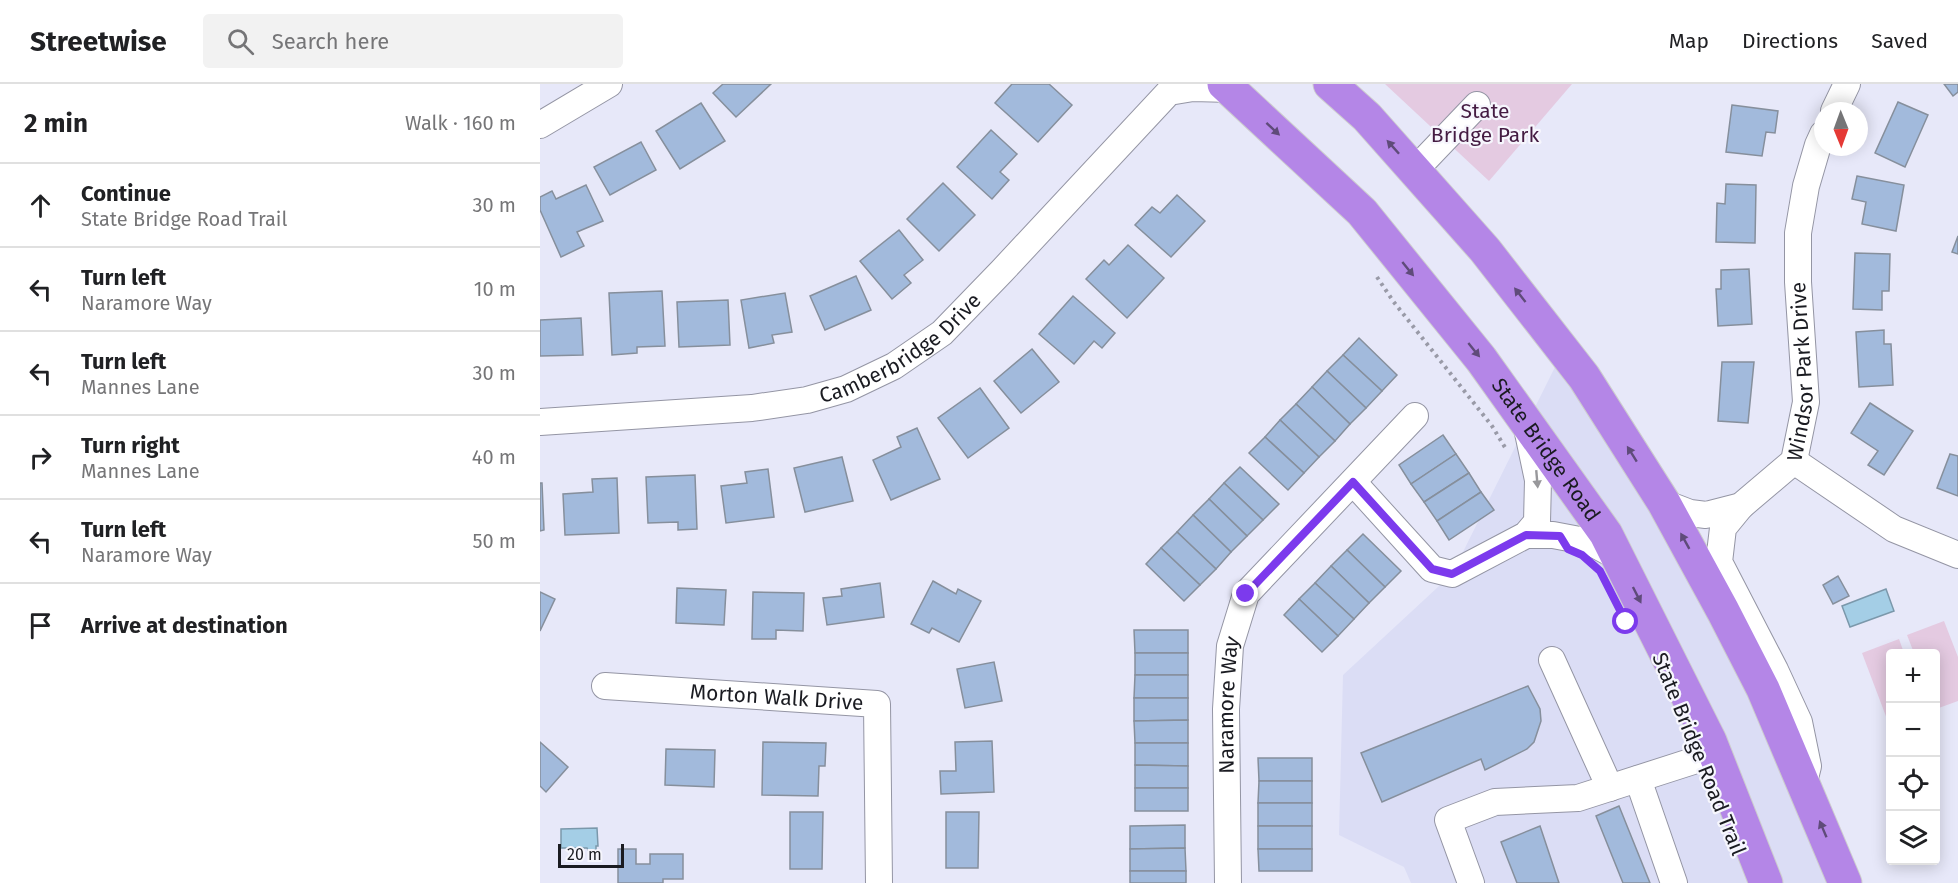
<!DOCTYPE html>
<html lang="en">
<head>
<meta charset="utf-8">
<style>
	body { margin:0; font-family:"Fira Sans",sans-serif; background:#f2f2f2; color:#202124 }
	.controls { position:absolute; right:18px; bottom:18px; display:grid; overflow:hidden; border-radius:6px; box-shadow:0 3px 15px #0003 }
	.controls button { width:54px; height:54px; display:grid; place-items:center; padding:0; border:0; border-bottom:2px solid #e0e0e0; background:#fff; color:#202124; font:30px sans-serif }
	.compass { position:absolute; left:1274px; top:18px; width:54px; height:54px; border-radius:50%; background:#fff; box-shadow:0 3px 15px #0003; rotate:179deg }
	.scale { position:absolute; left:18px; bottom:15px; width:66px; box-sizing:border-box; padding-left:6px; border:3px solid #1a1b21; border-top:0; font-size:16px; line-height:21px; white-space:nowrap; color:#1a1b21; -webkit-text-stroke:4px #f6f6fd; paint-order:stroke }
	.stop { position:absolute; width:18px; height:18px; margin:-14px; border:4px solid #7c3aed; border-radius:50%; background:#fff }
	.stop.end { background:#7c3aed; border-color:#fff; box-shadow:0 2px 6px #0008 }
	.list { margin:0; padding:0; list-style:none }
	h2 { display:flex; justify-content:space-between; align-items:center; height:78px; margin:0; padding:0 24px; font-size:26px }
	h2 small { font-size:20px; font-weight:400; color:#757577 }
	.list li { display:grid; grid-template-columns:39px 1fr auto; gap:18px; align-items:center; box-sizing:border-box; height:84px; padding:0 24px; border-top:2px solid #e0e0e0 }
	.list b { display:block; font-size:22px; white-space:nowrap }
	.list p { margin:0; font-size:20px; white-space:nowrap; color:#757577 }
	.list em { font-size:20px; font-style:normal; color:#757577 }
	.icon { flex:none; width:33px; height:33px; fill:none; stroke:currentColor; stroke-width:2; stroke-linecap:round; stroke-linejoin:round }
	.map { position:relative; flex:none; width:1418px; height:799px; overflow:hidden }
	header { display:flex; align-items:center; gap:36px; box-sizing:border-box; height:84px; padding:0 30px; background:#fff; border-bottom:2px solid #e0e0e0 }
	header strong { font-size:28px }
	nav { display:flex; gap:33px; margin-inline-start:auto; font-size:21px }
	.search { width:420px; height:54px; background:#f2f2f2; display:flex; align-items:center; gap:15px; box-sizing:border-box; padding:0 21px; border-radius:6px; color:#757577; font-size:22px }
	main { display:flex }
	aside { flex:1; background:#fff }
	.map>svg:first-child { display:block }
</style>
</head>
<body>
<header>
<strong>Streetwise</strong>
<div class="search"><svg class="icon" aria-label="search" viewBox="0 0 24 24"><circle cx="10" cy="10" r="6"/><path d="M15 15l6 6"/></svg>Search here</div>
<nav><a>Map</a><a>Directions</a><a>Saved</a></nav>
</header>
<main>
<aside>
<h2>2 min<small>Walk · 160 m</small></h2>
<ul class="list">
<li><svg class="icon" aria-label="ahead" viewBox="0 0 24 24"><path d="M12 20V5M6 11l6-6 6 6"/></svg><div><b>Continue</b><p>State Bridge Road Trail</p></div><em>30 m</em></li>
<li><svg class="icon" aria-label="left" viewBox="0 0 24 24"><path d="M17 20v-9H6M10 6l-5 5 5 5"/></svg><div><b>Turn left</b><p>Naramore Way</p></div><em>10 m</em></li>
<li><svg class="icon" aria-label="left" viewBox="0 0 24 24"><path d="M17 20v-9H6M10 6l-5 5 5 5"/></svg><div><b>Turn left</b><p>Mannes Lane</p></div><em>30 m</em></li>
<li><svg class="icon" aria-label="right" viewBox="0 0 24 24"><path d="M7 20v-9h11M14 6l5 5-5 5"/></svg><div><b>Turn right</b><p>Mannes Lane</p></div><em>40 m</em></li>
<li><svg class="icon" aria-label="left" viewBox="0 0 24 24"><path d="M17 20v-9H6M10 6l-5 5 5 5"/></svg><div><b>Turn left</b><p>Naramore Way</p></div><em>50 m</em></li>
<li><svg class="icon" aria-label="arrive" viewBox="0 0 24 24"><path d="M6 21V4h12l-3 4 3 4H6"/></svg><div><b>Arrive at destination</b></div></li>
</ul>
</aside>
<div class="map">
<svg width="1418" height="799" viewBox="0 0 1418 799">
	<rect width="100%" height="100%" fill="#e7e8f9"/>
	<!-- built -->
	<polygon fill="#dbddf5" points="1027,259 1131,418 1300,799 871,799 864,783 799,751 803,591 912,490"/>
	<!-- green -->
	<g fill="#e4cae1">
		<polygon points="845,0 1032,0 949,97"/>
		<polygon points="1404,537 1418,573 1418,617 1396,625 1396,570 1374,569 1367,551"/>
		<polygon points="1359,555 1364,569 1350,570 1350,643 1322,569"/>
	</g>
	<!-- water -->
	<g fill="#a4cee6" stroke="#7b98ab" stroke-width="1.5">
		<polygon points="1346,505 1354,527 1310,543 1302,522"/>
		<polygon points="57,744 58,762 56,762 56,766 48,766 47,764 21,764 21,745"/>
	</g>
	<!-- building -->
	<g fill="#a2badc" stroke="#868f9c" stroke-width="1.5">
		<polygon points="183,0 231,0 196,33 173,9"/>
		<polygon points="472,0 509,0 532,21 498,58 455,19"/>
		<polygon points="1404,0 1418,0 1418,8 1413,12"/>
		<polygon points="1358,18 1388,31 1365,83 1335,69"/>
		<polygon points="161,19 185,57 140,85 116,47"/>
		<polygon points="1192,21 1238,27 1235,49 1226,48 1222,72 1186,68"/>
		<polygon points="451,46 477,70 460,88 469,96 452,115 417,83"/>
		<polygon points="101,58 116,86 70,111 54,83"/>
		<polygon points="1317,92 1364,101 1356,147 1322,140 1326,118 1312,115"/>
		<polygon points="403,99 435,131 399,167 367,135"/>
		<polygon points="1186,100 1216,101 1215,159 1176,158 1177,119 1185,120"/>
		<polygon points="46,101 63,137 37,148 44,162 21,173 0,126 0,113 12,107 16,115"/>
		<polygon points="637,111 665,137 631,173 595,141 612,123 620,129"/>
		<polygon points="359,146 383,176 364,191 371,199 352,215 320,177"/>
		<polygon points="1418,152 1418,170 1412,168"/>
		<polygon points="588,161 624,194 587,234 546,195 564,176 569,181"/>
		<polygon points="1315,169 1350,170 1349,207 1342,207 1342,226 1313,225"/>
		<polygon points="1209,185 1212,240 1178,242 1176,205 1181,205 1181,186"/>
		<polygon points="316,192 331,226 285,246 270,212"/>
		<polygon points="122,207 125,262 97,263 97,269 72,271 69,209"/>
		<polygon points="245,209 252,248 232,251 234,259 209,264 201,216"/>
		<polygon points="533,212 575,249 562,264 554,257 534,280 499,250"/>
		<polygon points="188,216 190,261 139,263 137,218"/>
		<polygon points="41,234 43,271 0,272 0,236"/>
		<polygon points="1344,246 1344,260 1351,260 1353,301 1319,303 1316,248"/>
		<polygon points="819,254 857,291 842,307 803,271"/>
		<polygon points="492,265 519,298 481,329 454,297"/>
		<polygon points="803,271 842,307 826,324 787,287"/>
		<polygon points="1182,278 1214,278 1208,339 1178,337"/>
		<polygon points="787,287 826,324 810,340 772,303"/>
		<polygon points="772,303 810,340 795,357 756,320"/>
		<polygon points="440,304 469,344 428,374 398,334"/>
		<polygon points="1330,319 1373,347 1344,391 1328,381 1338,367 1311,349"/>
		<polygon points="756,320 795,357 779,373 740,336"/>
		<polygon points="740,336 779,373 764,389 725,353"/>
		<polygon points="377,344 400,395 351,416 333,376 361,363 357,353"/>
		<polygon points="903,351 916,370 871,400 859,381"/>
		<polygon points="725,353 764,389 748,406 709,369"/>
		<polygon points="916,370 929,389 884,418 871,400"/>
		<polygon points="1410,370 1418,372 1418,412 1397,404"/>
		<polygon points="302,373 313,417 265,428 254,384"/>
		<polygon points="700,383 739,420 723,436 684,399"/>
		<polygon points="228,385 234,433 186,439 181,402 207,399 205,388"/>
		<polygon points="929,389 941,408 897,437 884,418"/>
		<polygon points="155,391 157,445 138,446 138,438 108,439 106,393"/>
		<polygon points="77,394 79,449 25,451 23,410 53,408 52,395"/>
		<polygon points="0,399 2,399 4,446 0,447"/>
		<polygon points="684,399 723,436 707,452 669,415"/>
		<polygon points="941,408 954,426 909,456 897,437"/>
		<polygon points="669,415 707,452 691,468 653,431"/>
		<polygon points="653,431 691,468 676,485 637,448"/>
		<polygon points="637,448 676,485 660,501 621,464"/>
		<polygon points="823,450 861,487 845,503 807,466"/>
		<polygon points="621,464 660,501 644,517 606,480"/>
		<polygon points="807,466 845,503 829,519 791,482"/>
		<polygon points="791,482 829,519 814,535 775,499"/>
		<polygon points="1298,492 1309,512 1293,520 1283,501"/>
		<polygon points="393,497 416,510 418,505 441,517 419,558 392,544 389,549 371,540"/>
		<polygon points="340,499 344,533 287,541 283,514 302,512 301,505"/>
		<polygon points="775,499 814,535 798,552 759,515"/>
		<polygon points="137,504 186,506 184,541 136,539"/>
		<polygon points="0,508 15,515 0,547"/>
		<polygon points="213,508 264,509 263,547 236,546 236,555 212,555"/>
		<polygon points="759,515 798,552 782,568 744,531"/>
		<polygon points="594,546 648,546 648,569 595,569"/>
		<rect x="595" y="569" width="53" height="22"/>
		<polygon points="454,578 462,617 425,624 417,585"/>
		<polygon points="595,591 648,591 648,614 594,614"/>
		<polygon points="988,602 1000,625 1001,637 994,658 987,665 945,686 941,675 842,718 821,669"/>
		<polygon points="594,614 648,614 648,636 594,637"/>
		<polygon points="648,636 648,659 595,659 594,637"/>
		<polygon points="452,657 454,708 401,710 400,687 416,687 415,658"/>
		<polygon points="0,658 28,683 6,708 0,702"/>
		<polygon points="223,658 286,659 285,682 279,682 278,712 222,711"/>
		<polygon points="595,659 648,659 648,682 595,681"/>
		<polygon points="126,665 175,666 174,703 125,701"/>
		<polygon points="718,674 772,674 772,697 719,697"/>
		<polygon points="595,681 648,682 648,704 595,704"/>
		<polygon points="719,697 772,697 772,719 718,719"/>
		<rect x="595" y="704" width="53" height="23"/>
		<rect x="718" y="719" width="54" height="23"/>
		<polygon points="1079,722 1110,799 1083,799 1056,732"/>
		<polygon points="250,728 283,728 282,785 250,785"/>
		<polygon points="406,728 439,728 438,784 406,784"/>
		<polygon points="645,741 645,764 590,765 590,742"/>
		<rect x="718" y="742" width="54" height="23"/>
		<polygon points="1000,742 1019,799 977,799 961,758"/>
		<polygon points="645,764 646,787 590,787 590,765"/>
		<polygon points="78,765 96,765 96,780 110,780 110,770 143,770 143,795 123,795 123,799 78,799"/>
		<polygon points="718,765 772,765 772,787 719,787"/>
		<rect x="590" y="787" width="56" height="12"/>
	</g>
	<g fill="none" stroke-linecap="round" stroke-linejoin="round">
		<!-- minor casing -->
		<g stroke="#9495a4" stroke-width="28">
			<g id="minor">
				<polyline points="1294,27 1307,0"/>
				<polyline points="0,41 69,0"/>
				<polyline points="874,87 937,21"/>
				<path id="s1" d="M 0,338 L 212,324 L 267,316 L 306,305 L 354,282 L 402,249 L 462,187 L 629,8 L 653,4 L 690,5"/>
				<polyline points="1254,377 1354,445 1418,471"/>
				<polyline points="813,398 892,485 912,490 986,451 997,438 998,396 987,344"/>
				<path id="s2" d="M 1124,419 L 1150,429 L 1166,431 L 1201,422 L 1254,377 L 1266,318 L 1258,198 L 1258,149 L 1266,102 L 1278,61 L 1283,50"/>
				<polyline points="1201,422 1183,444 1179,478 1235,586 1259,638 1268,682 1266,690"/>
				<polyline points="986,451 1013,451 1050,458 1078,473"/>
				<polyline points="1012,576 1070,704"/>
				<path id="s3" d="M 65,602 L 337,620 L 339,799"/>
				<polyline points="1098,695 1134,799"/>
				<path id="s4" d="M 688,799 L 686,625 L 690,562 L 706,510 L 875,332"/>
				<polyline points="931,799 908,736 955,718 1038,714 1175,670"/>
			</g>
		</g>
		<!-- highway casing -->
		<g stroke="#cdcdce" stroke-width="35">
			<g id="highway">
				<path id="s5" d="M 684,0 L 822,128 L 941,275 L 1066,450 L 1170,657 L 1226,799"/>
				<polyline points="790,0 827,33 945,166 1044,293 1124,419 1183,527 1223,605 1305,799"/>
			</g>
		</g>
		<!-- path -->
		<polyline stroke="#999aa7" stroke-width="4" stroke-dasharray="3 4.5" stroke-linecap="butt" points="837,193 853,217 952,342 966,365"/>
		<!-- minor -->
		<use href="#minor" stroke="#fff" stroke-width="26"/>
		<!-- highway -->
		<use href="#highway" stroke="#b486e7" stroke-width="33"/>
	</g>
	<!-- one-way arrows -->
	<defs><path id="oneway-solid" d="M-6-.8H1V-3.2L6.5 0L1 3.2V.8H-6Z" transform="scale(1.5)"/></defs>
	<g fill="#5f4b7a">
		<use href="#oneway-solid" transform="translate(733 45) rotate(43)"/>
		<use href="#oneway-solid" transform="translate(853 63) rotate(-132)"/>
		<use href="#oneway-solid" transform="translate(868 185) rotate(51)"/>
		<use href="#oneway-solid" transform="translate(980 211) rotate(-128)"/>
		<use href="#oneway-solid" transform="translate(934 266) rotate(51)"/>
		<use href="#oneway-solid" transform="translate(1092 370) rotate(-122)"/>
		<use href="#oneway-solid" transform="translate(1145 457) rotate(-119)"/>
		<use href="#oneway-solid" transform="translate(1097 511) rotate(63)"/>
		<use href="#oneway-solid" transform="translate(1283 745) rotate(-113)"/>
	</g>
	<use fill="#98989b" href="#oneway-solid" transform="translate(997 395) rotate(85)"/>
	<g fill="none" stroke-linecap="round" stroke-linejoin="round">
		<!-- route -->
		<polyline stroke="#7c3aed" stroke-width="8" points="706,510 813,398 892,485 912,490 986,451 1020,452 1028,465 1042,471 1060,487 1086,538"/>
	</g>
	<g text-anchor="middle" dominant-baseline="central" stroke-width="4.5" stroke-linejoin="round" paint-order="stroke">
		<!-- park labels -->
		<g font-size="21" fill="#441b42" stroke="#f6f6fd">
			<text x="945" y="27">State<tspan x="945" dy="24">Bridge Park</tspan></text>
		</g>
		<!-- street labels -->
		<g font-size="21" fill="#1a1b21" stroke="#f6f6fd">
			<text stroke="none"><textPath href="#s1" startOffset="376">Camberbridge Drive</textPath></text>
			<text stroke="none"><textPath href="#s2" startOffset="240">Windsor Park Drive</textPath></text>
			<text stroke="none"><textPath href="#s5" startOffset="489">State Bridge Road</textPath></text>
			<text stroke="none"><textPath href="#s3" startOffset="172">Morton Walk Drive</textPath></text>
			<text stroke="none"><textPath href="#s4" startOffset="178">Naramore Way</textPath></text>
			<text transform="translate(1159 670) rotate(68)">State Bridge Road Trail</text>
		</g>
	</g>
</svg>
<div class="controls">
<button>+</button>
<button>−</button>
<button><svg class="icon" aria-label="locate" viewBox="0 0 24 24"><circle cx="12" cy="12" r="6"/><path d="M12 2v4M12 18v4M2 12h4M18 12h4"/></svg></button>
<button><svg class="icon" aria-label="layers" viewBox="0 0 24 24"><path d="M12 4l9 5-9 5-9-5zM3 14l9 5 9-5"/></svg></button>
</div>
<svg class="compass" viewBox="-18 -18 36 36"><path d="M0-13l5 13h-10z" fill="#e53935"/><path d="M0 13l5-13h-10z" fill="#757577"/></svg>
<div class="scale">20 m</div>
<div class="stop" style="left:1086px;top:538px"></div>
<div class="stop end" style="left:706px;top:510px"></div>
</div>
</main>
</body>
</html>
